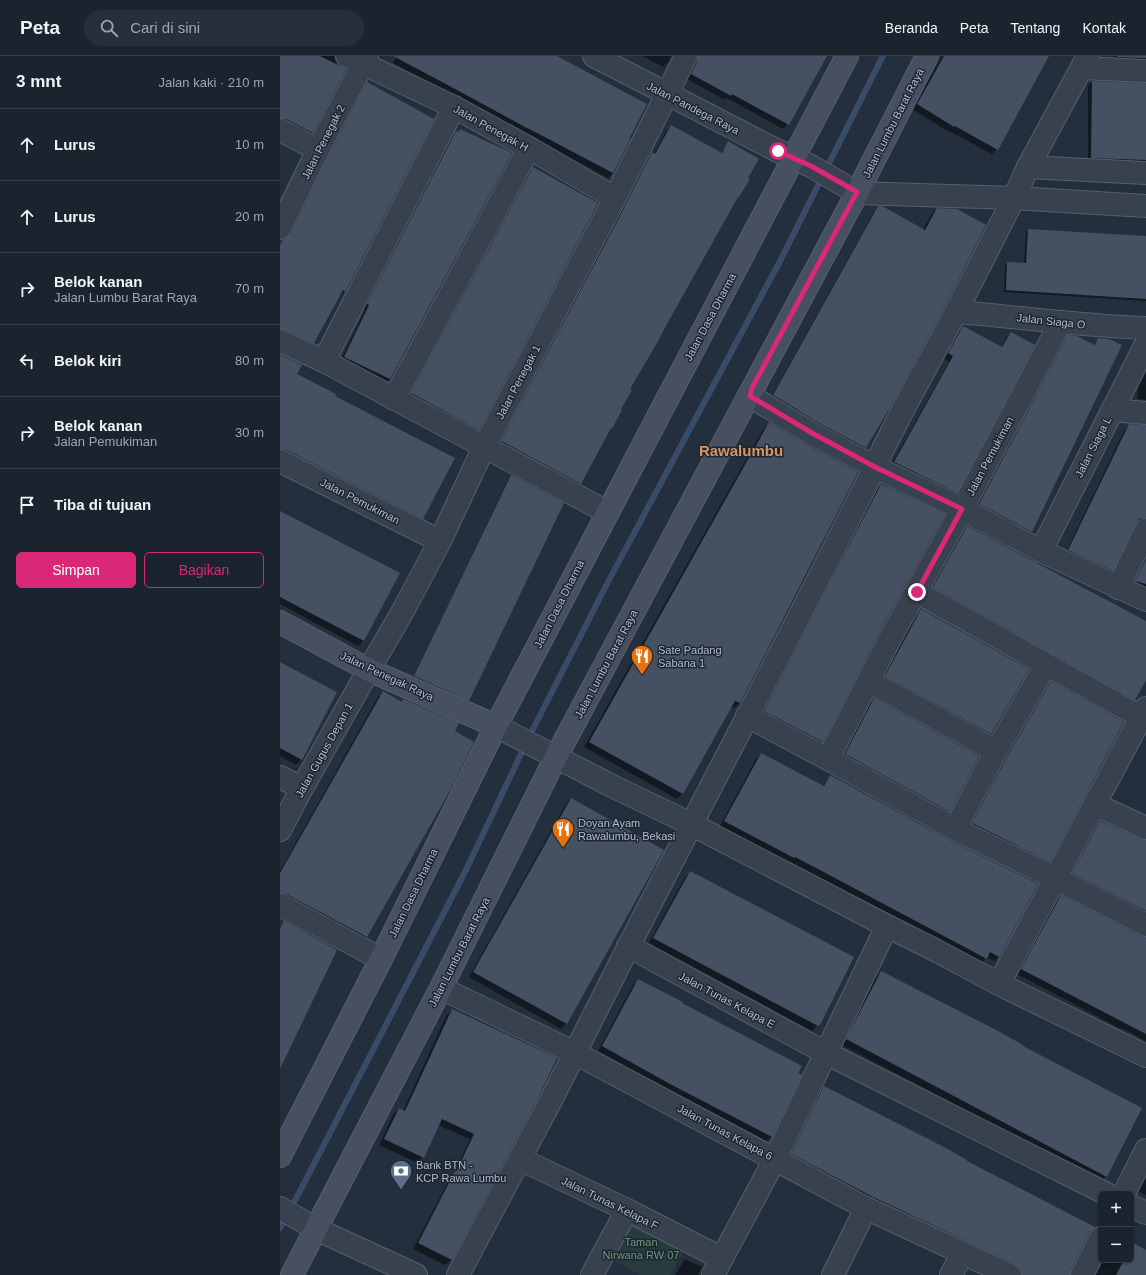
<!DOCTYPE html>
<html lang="id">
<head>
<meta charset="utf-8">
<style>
	body { margin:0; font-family:Helvetica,sans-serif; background:#282f3a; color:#f1f3f6 }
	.controls { position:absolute; right:12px; bottom:12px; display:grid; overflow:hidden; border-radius:6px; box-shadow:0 1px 3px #0004 }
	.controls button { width:36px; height:36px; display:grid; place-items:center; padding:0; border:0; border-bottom:1px solid #39404a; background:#1b232e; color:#f1f3f6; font:20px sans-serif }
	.stop { position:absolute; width:12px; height:12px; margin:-9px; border:3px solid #db2777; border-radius:50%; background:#fff }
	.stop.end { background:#db2777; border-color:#fff; box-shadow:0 1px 4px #0008 }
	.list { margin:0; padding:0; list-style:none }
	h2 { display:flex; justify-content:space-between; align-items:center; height:52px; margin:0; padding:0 16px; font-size:17px }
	h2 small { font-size:13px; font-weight:400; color:#a0a4aa }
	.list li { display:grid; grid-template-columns:26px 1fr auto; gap:12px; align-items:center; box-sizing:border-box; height:72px; padding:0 16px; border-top:1px solid #39404a }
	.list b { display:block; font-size:15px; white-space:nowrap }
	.list p { margin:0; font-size:13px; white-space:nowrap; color:#a0a4aa }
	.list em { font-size:13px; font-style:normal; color:#a0a4aa }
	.actions { display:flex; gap:8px; padding:12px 16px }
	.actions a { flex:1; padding:9px 0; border:1px solid #db2777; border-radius:6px; text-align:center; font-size:14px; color:#db2777 }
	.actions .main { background:#db2777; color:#fff }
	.icon { flex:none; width:22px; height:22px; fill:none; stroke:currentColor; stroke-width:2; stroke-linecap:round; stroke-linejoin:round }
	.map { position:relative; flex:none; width:866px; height:1219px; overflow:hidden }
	header { display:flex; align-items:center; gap:24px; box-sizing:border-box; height:56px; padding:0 20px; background:#1b232e; border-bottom:1px solid #39404a }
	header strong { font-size:19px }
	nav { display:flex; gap:22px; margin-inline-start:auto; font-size:14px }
	.search { width:280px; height:36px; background:#282f3a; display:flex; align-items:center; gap:10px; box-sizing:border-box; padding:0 14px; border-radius:22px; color:#a0a4aa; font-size:15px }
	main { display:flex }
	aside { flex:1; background:#1b232e }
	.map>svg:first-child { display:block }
</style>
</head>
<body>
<header>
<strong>Peta</strong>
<div class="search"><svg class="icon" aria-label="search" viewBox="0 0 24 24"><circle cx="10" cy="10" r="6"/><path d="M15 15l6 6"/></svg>Cari di sini</div>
<nav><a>Beranda</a><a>Peta</a><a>Tentang</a><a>Kontak</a></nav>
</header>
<main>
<aside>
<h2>3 mnt<small>Jalan kaki · 210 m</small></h2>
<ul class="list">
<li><svg class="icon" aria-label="ahead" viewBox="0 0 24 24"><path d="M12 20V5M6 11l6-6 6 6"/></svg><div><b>Lurus</b></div><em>10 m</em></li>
<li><svg class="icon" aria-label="ahead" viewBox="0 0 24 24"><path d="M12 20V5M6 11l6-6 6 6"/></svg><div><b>Lurus</b></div><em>20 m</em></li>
<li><svg class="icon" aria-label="right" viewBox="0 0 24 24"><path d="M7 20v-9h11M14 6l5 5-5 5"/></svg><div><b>Belok kanan</b><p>Jalan Lumbu Barat Raya</p></div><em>70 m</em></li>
<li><svg class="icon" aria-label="left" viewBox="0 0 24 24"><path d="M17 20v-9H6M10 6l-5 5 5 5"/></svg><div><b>Belok kiri</b></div><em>80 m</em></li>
<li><svg class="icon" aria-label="right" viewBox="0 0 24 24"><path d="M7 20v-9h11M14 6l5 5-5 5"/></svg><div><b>Belok kanan</b><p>Jalan Pemukiman</p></div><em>30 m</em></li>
<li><svg class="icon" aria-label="arrive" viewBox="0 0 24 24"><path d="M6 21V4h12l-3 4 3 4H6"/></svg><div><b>Tiba di tujuan</b></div></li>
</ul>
<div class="actions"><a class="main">Simpan</a><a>Bagikan</a></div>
</aside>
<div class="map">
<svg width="866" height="1219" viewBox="0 0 866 1219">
	<rect width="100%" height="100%" fill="#242f3e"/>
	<!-- green -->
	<polygon fill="#263c3f" points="349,1160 406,1190 391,1219 361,1219 327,1201"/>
	<!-- shadow -->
	<g fill="#0007">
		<polygon points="0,0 54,0 56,7 65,14 32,76 27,81 0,67"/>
		<polygon points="117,0 273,0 349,84 333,117 328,122 254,82 239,76 159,31 113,7"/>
		<polygon points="363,0 391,0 388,6 383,11"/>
		<polygon points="412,0 546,0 508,68 503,73 447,42 445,44 407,23 413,11 414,5"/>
		<polygon points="662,0 768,0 717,93 712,98 669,75 669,76 632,53"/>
		<polygon points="834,0 866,0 866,7 834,5"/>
		<polygon points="812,26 866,28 866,109 808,105 808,30"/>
		<polygon points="88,27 65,235 60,240 59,239 33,286 28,291 0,278 0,188 7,183 43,109 83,32"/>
		<polygon points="391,70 441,97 449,87 466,122 458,141 455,144 349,334 339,354 341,355 331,372 327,376 300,427 295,432 217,390 337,164 367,102 372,97 374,98 386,75"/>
		<polygon points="181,74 110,323 105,328 60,306 85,254 83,253 171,81 176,76 178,77"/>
		<polygon points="253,112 198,373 193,378 127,342 248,117"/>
		<polygon points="599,151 643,174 652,158 657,153 585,391 580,396 489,345 594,156"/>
		<polygon points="748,174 866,181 866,245 724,236 725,209 728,207 744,208 746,176"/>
		<polygon points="683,271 721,292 726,282 731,277 676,436 671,441 610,411 669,306 664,302 678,276"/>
		<polygon points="786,283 814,289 819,283 751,476 749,478 697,450"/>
		<polygon points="0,300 15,319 54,340 143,462 138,467 0,398"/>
		<polygon points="866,316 866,344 857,343 858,332"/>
		<polygon points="489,367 525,389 577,417 459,647 454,652 451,650 402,738 397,743 304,691 484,372"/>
		<polygon points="849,369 866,373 866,468 859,467 854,468 832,514 826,520 784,500 844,375"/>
		<polygon points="231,420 189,644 186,646 133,623 229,422"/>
		<polygon points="601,429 600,572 542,685 537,690 480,660 596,434"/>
		<polygon points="0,456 119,517 83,585 78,590 0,548"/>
		<polygon points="687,471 866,567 866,623 854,643 849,648 649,536 682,476"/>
		<polygon points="866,499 866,536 851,530"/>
		<polygon points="641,554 711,678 706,682 601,625 636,559"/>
		<polygon points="0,606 56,636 21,704 16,709 0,700"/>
		<polygon points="771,626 769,805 764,810 688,773 722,707 766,631"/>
		<polygon points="103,636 121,646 124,644 173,676 171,730 86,881 82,886 11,848 13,843 0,836 0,815 98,641"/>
		<polygon points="594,643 669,755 664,760 560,703 589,648"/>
		<polygon points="481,698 543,730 546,725 550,720 719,900 714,905 706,901 701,907 535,819 509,805 508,806 440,770 476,703"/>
		<polygon points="291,743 383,794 286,968 281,973 189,921 286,748"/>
		<polygon points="820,766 866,785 866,862 788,822 815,771"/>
		<polygon points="410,816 539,968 532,975 369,887 405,821"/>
		<polygon points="781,840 860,881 866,882 866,985 842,972 841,973 737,918 776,845"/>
		<polygon points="601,916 826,1120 821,1125 562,989 596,921"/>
		<polygon points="358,924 401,948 520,1019 491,1081 486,1085 318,995 353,929"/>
		<polygon points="172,954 257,1042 171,1204 165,1209 133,1193 170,1122 173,1120 190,1083 158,1069 143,1101 138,1107 99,1089 113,1059 119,1053 123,1055 166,960"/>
		<polygon points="544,1031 685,1105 809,1176 790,1213 789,1219 736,1219 507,1103 539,1036"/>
		<polygon points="866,1119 866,1139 858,1135"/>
		<polygon points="851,1188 866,1195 866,1219 814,1219 822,1204 851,1204"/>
		<polygon points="405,1203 422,1211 418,1219 395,1219"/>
	</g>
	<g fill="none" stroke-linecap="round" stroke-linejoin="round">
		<!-- stream -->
		<polyline stroke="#394c67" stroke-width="6" points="0,1172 19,1137 186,814 250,679 329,524 499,207 603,0"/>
	</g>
	<!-- building -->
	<g fill="#455162">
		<polygon points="0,0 40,0 66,13 33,77 6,63 0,62"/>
		<polygon points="113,0 277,0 367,48 349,83 350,84 333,117 259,78 245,71 164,27"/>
		<polygon points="418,0 547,0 509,69 452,38 451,40 411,18 417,6"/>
		<polygon points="664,0 769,0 718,94 675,70 674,71 637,48"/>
		<polygon points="837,0 866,0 866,2 837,1"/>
		<polygon points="812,25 866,27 866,104 811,102"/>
		<polygon points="87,26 154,63 65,236 63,234 34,287 5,274 0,273 0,189 3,184 7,182 11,177 47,103"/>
		<polygon points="391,69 442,97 448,85 479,103 468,122 470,123 459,141 458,141 387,268 377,287 350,333 352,334 341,353 342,354 332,373 331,372 301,428 221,385 341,158 372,96 375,98"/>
		<polygon points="180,73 232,97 110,323 64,301 89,249 87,248 176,75 179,76"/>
		<polygon points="253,111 318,147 199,374 131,337"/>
		<polygon points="598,150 602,150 645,174 657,152 677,153 706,169 665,250 611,350 586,392 537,366 493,339"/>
		<polygon points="748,173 866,180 866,243 726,234 727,206 746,207"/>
		<polygon points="683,270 722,291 731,276 755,289 677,437 614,406 673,300 668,297"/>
		<polygon points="788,279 797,280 815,289 818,282 829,283 842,289 752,476 699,448"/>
		<polygon points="0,299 22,309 17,318 56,338 55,340 175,402 143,463 6,394 0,393"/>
		<polygon points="489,366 525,388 578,416 460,647 455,645 403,738 309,686"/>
		<polygon points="849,368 866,369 866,462 859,463 855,469 833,515 788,494"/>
		<polygon points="231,419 284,447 189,645 134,620"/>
		<polygon points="601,428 665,458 601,573 543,686 484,655"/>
		<polygon points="0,455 120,517 84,585 0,541"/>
		<polygon points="687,470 866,565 866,624 855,644 653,531"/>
		<polygon points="866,503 866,528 855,525"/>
		<polygon points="641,553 749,613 711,678 605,620"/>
		<polygon points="0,606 57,636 22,704 0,692"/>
		<polygon points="771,625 844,666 770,806 692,767 727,701"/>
		<polygon points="103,635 122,646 123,643 179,667 175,675 194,686 172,731 87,881 6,838 0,837 0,817"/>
		<polygon points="594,642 699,700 670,756 565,698"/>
		<polygon points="481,697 544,730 550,719 669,784 758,828 719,901 710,896 707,903 540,814 515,801 514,802 444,765"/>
		<polygon points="291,742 384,794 287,968 193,916"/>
		<polygon points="820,765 861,783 866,784 866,855 792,817"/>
		<polygon points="410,815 574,901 540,969 538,970 373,882"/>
		<polygon points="781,839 860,880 866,881 866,978 741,913"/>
		<polygon points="4,865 57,894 0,1013 0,873"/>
		<polygon points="601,915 720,976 743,989 743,990 862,1052 827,1121 566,983"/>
		<polygon points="358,923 403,946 402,947 522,1010 518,1017 522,1019 492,1081 390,1028 322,990"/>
		<polygon points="172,953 277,1002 258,1042 172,1204 138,1187 175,1115 176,1116 194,1078 162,1063 144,1102 104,1083 119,1052 125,1055"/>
		<polygon points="544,1030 664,1091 687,1104 687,1105 815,1171 810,1176 791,1213 790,1219 742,1219 740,1212 735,1208 593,1141 511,1098"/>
		<polygon points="853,1187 866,1194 866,1219 836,1219 844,1204 851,1204 851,1192"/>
	</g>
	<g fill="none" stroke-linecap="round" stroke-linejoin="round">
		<!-- street casing -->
		<g stroke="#565f6c" stroke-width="24">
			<g id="street">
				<polyline points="67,0 174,51 249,92 335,142"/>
				<polyline points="314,0 498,95 531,110 577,137 734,142 866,150"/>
				<polyline points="802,12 866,15"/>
				<polyline points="0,74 38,94"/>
				<polyline points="748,111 866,117"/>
				<polyline points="0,172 38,94 87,0"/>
				<path d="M 676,256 C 740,261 803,270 866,272"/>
				<polyline points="0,285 44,305 327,456"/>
				<polyline points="44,305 174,51"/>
				<polyline points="470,340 531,377 595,411 682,453 761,495 866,544"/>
				<polyline points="114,343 249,92"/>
				<polyline points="832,354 866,357"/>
				<polyline points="0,405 160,485"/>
				<polyline points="761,495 866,288"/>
				<polyline points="838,532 866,474"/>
				<polyline points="637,536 866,664"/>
				<polyline points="589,625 716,695"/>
				<polyline points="467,660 548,703 675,773 775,822 866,869"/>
				<polyline points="216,670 332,730 411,768 607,870 657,895 719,928 866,1000"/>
				<polyline points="548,703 612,579 682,453 781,266"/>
				<polyline points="0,721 22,732"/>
				<polyline points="814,748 866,772"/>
				<polyline points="675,773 716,695 763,614 765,607"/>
				<polyline points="0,774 22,732 79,631 124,553 160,485 204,391 335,142 406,0"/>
				<polyline points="0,849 101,903"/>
				<polyline points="348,890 546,997 827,1138"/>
				<polyline points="719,928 866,652"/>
				<polyline points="161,932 295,997 586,1152 730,1219"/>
				<polyline points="240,1103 347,1154 441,1202"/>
				<polyline points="844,1138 866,1094"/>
				<polyline points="851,1150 866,1157"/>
				<polyline points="0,1152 36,1173 136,1219"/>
				<polyline points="178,1219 269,1048 363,862 537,526 595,411 603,393 626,348 676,256 734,142 748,111 808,0"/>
				<polyline points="312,1219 347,1154"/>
				<polyline points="433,1219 495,1103 607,870"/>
				<polyline points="553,1219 586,1152"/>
				<polyline points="671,1219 683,1197"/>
				<polyline points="802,1219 821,1182"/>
			</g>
		</g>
		<!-- secondary casing -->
		<g stroke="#565f6c" stroke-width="24">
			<g id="secondary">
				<polyline points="0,566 89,614 216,670"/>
				<polyline points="0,1100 101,903 216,670 567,0"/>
				<polyline points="12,1219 161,932 276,701 577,137 647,0"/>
			</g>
		</g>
		<!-- street -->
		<use href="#street" stroke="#38414e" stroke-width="22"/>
		<!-- secondary -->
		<use href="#secondary" stroke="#465061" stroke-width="22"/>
	</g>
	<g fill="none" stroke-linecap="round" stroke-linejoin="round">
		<!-- route -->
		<polyline stroke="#db2777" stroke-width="5" points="498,95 531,110 577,136 472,332 470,340 532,377 595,411 682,453 637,536"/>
	</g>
	<!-- icons -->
	<defs>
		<g id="restaurant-pin" transform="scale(1.15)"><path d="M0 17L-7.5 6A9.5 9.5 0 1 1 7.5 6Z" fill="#e8710a" stroke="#1d2633"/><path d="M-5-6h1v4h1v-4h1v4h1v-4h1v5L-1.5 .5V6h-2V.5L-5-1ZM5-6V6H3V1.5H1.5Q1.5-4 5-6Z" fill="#fff"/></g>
		<g id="bank-pin" transform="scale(1.15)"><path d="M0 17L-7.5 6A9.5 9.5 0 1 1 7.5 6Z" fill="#5c6f8a" stroke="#1d2633"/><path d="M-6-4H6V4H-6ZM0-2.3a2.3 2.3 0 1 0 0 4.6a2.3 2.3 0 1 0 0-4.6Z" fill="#fff"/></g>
	</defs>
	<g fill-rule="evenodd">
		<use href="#restaurant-pin" x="362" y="600"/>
		<use href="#restaurant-pin" x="283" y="773"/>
		<use href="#bank-pin" x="121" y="1115"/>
	</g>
	<g text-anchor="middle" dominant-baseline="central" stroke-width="3" stroke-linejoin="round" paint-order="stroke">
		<!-- street labels -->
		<g font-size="11" fill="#b4bcc9" stroke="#1d2633">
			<text transform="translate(413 52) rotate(27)">Jalan Pandega Raya</text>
			<text transform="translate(613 67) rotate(-63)">Jalan Lumbu Barat Raya</text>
			<text transform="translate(211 72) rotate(29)">Jalan Penegak H</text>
			<text transform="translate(43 86) rotate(-63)">Jalan Penegak 2</text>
			<text transform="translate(430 261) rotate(-62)">Jalan Dasa Dharma</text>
			<text transform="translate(771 265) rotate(6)">Jalan Siaga O</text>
			<text transform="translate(238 326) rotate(-62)">Jalan Penegak 1</text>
			<text transform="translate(813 391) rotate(-63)">Jalan Siaga L</text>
			<text transform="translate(710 400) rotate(-62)">Jalan Pemukiman</text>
			<text transform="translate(80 445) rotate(27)">Jalan Pemukiman</text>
			<text transform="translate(279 548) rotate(-63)">Jalan Dasa Dharma</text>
			<text transform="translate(326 608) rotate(-62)">Jalan Lumbu Barat Raya</text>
			<text transform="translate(107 620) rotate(25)">Jalan Penegak Raya</text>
			<text transform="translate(44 694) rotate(-61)">Jalan Gugus Depan 1</text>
			<text transform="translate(133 837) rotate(-64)">Jalan Dasa Dharma</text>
			<text transform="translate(179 896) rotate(-63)">Jalan Lumbu Barat Raya</text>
			<text transform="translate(447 944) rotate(28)">Jalan Tunas Kelapa E</text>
			<text transform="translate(445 1076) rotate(28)">Jalan Tunas Kelapa 6</text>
			<text transform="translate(330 1147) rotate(26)">Jalan Tunas Kelapa F</text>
		</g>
		<!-- poi labels -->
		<g font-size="11" fill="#b4bcc9" stroke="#1d2633" text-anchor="start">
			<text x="378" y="594">Sate Padang<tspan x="378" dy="13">Sabana 1</tspan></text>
			<text x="298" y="767">Doyan Ayam<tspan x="298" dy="13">Rawalumbu, Bekasi</tspan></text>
			<text x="136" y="1109">Bank BTN -<tspan x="136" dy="13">KCP Rawa Lumbu</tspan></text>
		</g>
		<!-- park labels -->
		<g font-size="11" fill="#6b9a76" stroke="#1d2633">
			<text x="361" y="1186">Taman<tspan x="361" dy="13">Nirwana RW 07</tspan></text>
		</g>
		<!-- district labels -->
		<g font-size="15" font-weight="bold" fill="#d59563" stroke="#1d2633">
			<text x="461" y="394">Rawalumbu</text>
		</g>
	</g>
</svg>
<div class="controls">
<button>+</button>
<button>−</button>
</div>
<div class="stop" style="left:498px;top:95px"></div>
<div class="stop end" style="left:637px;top:536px"></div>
</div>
</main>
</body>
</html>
